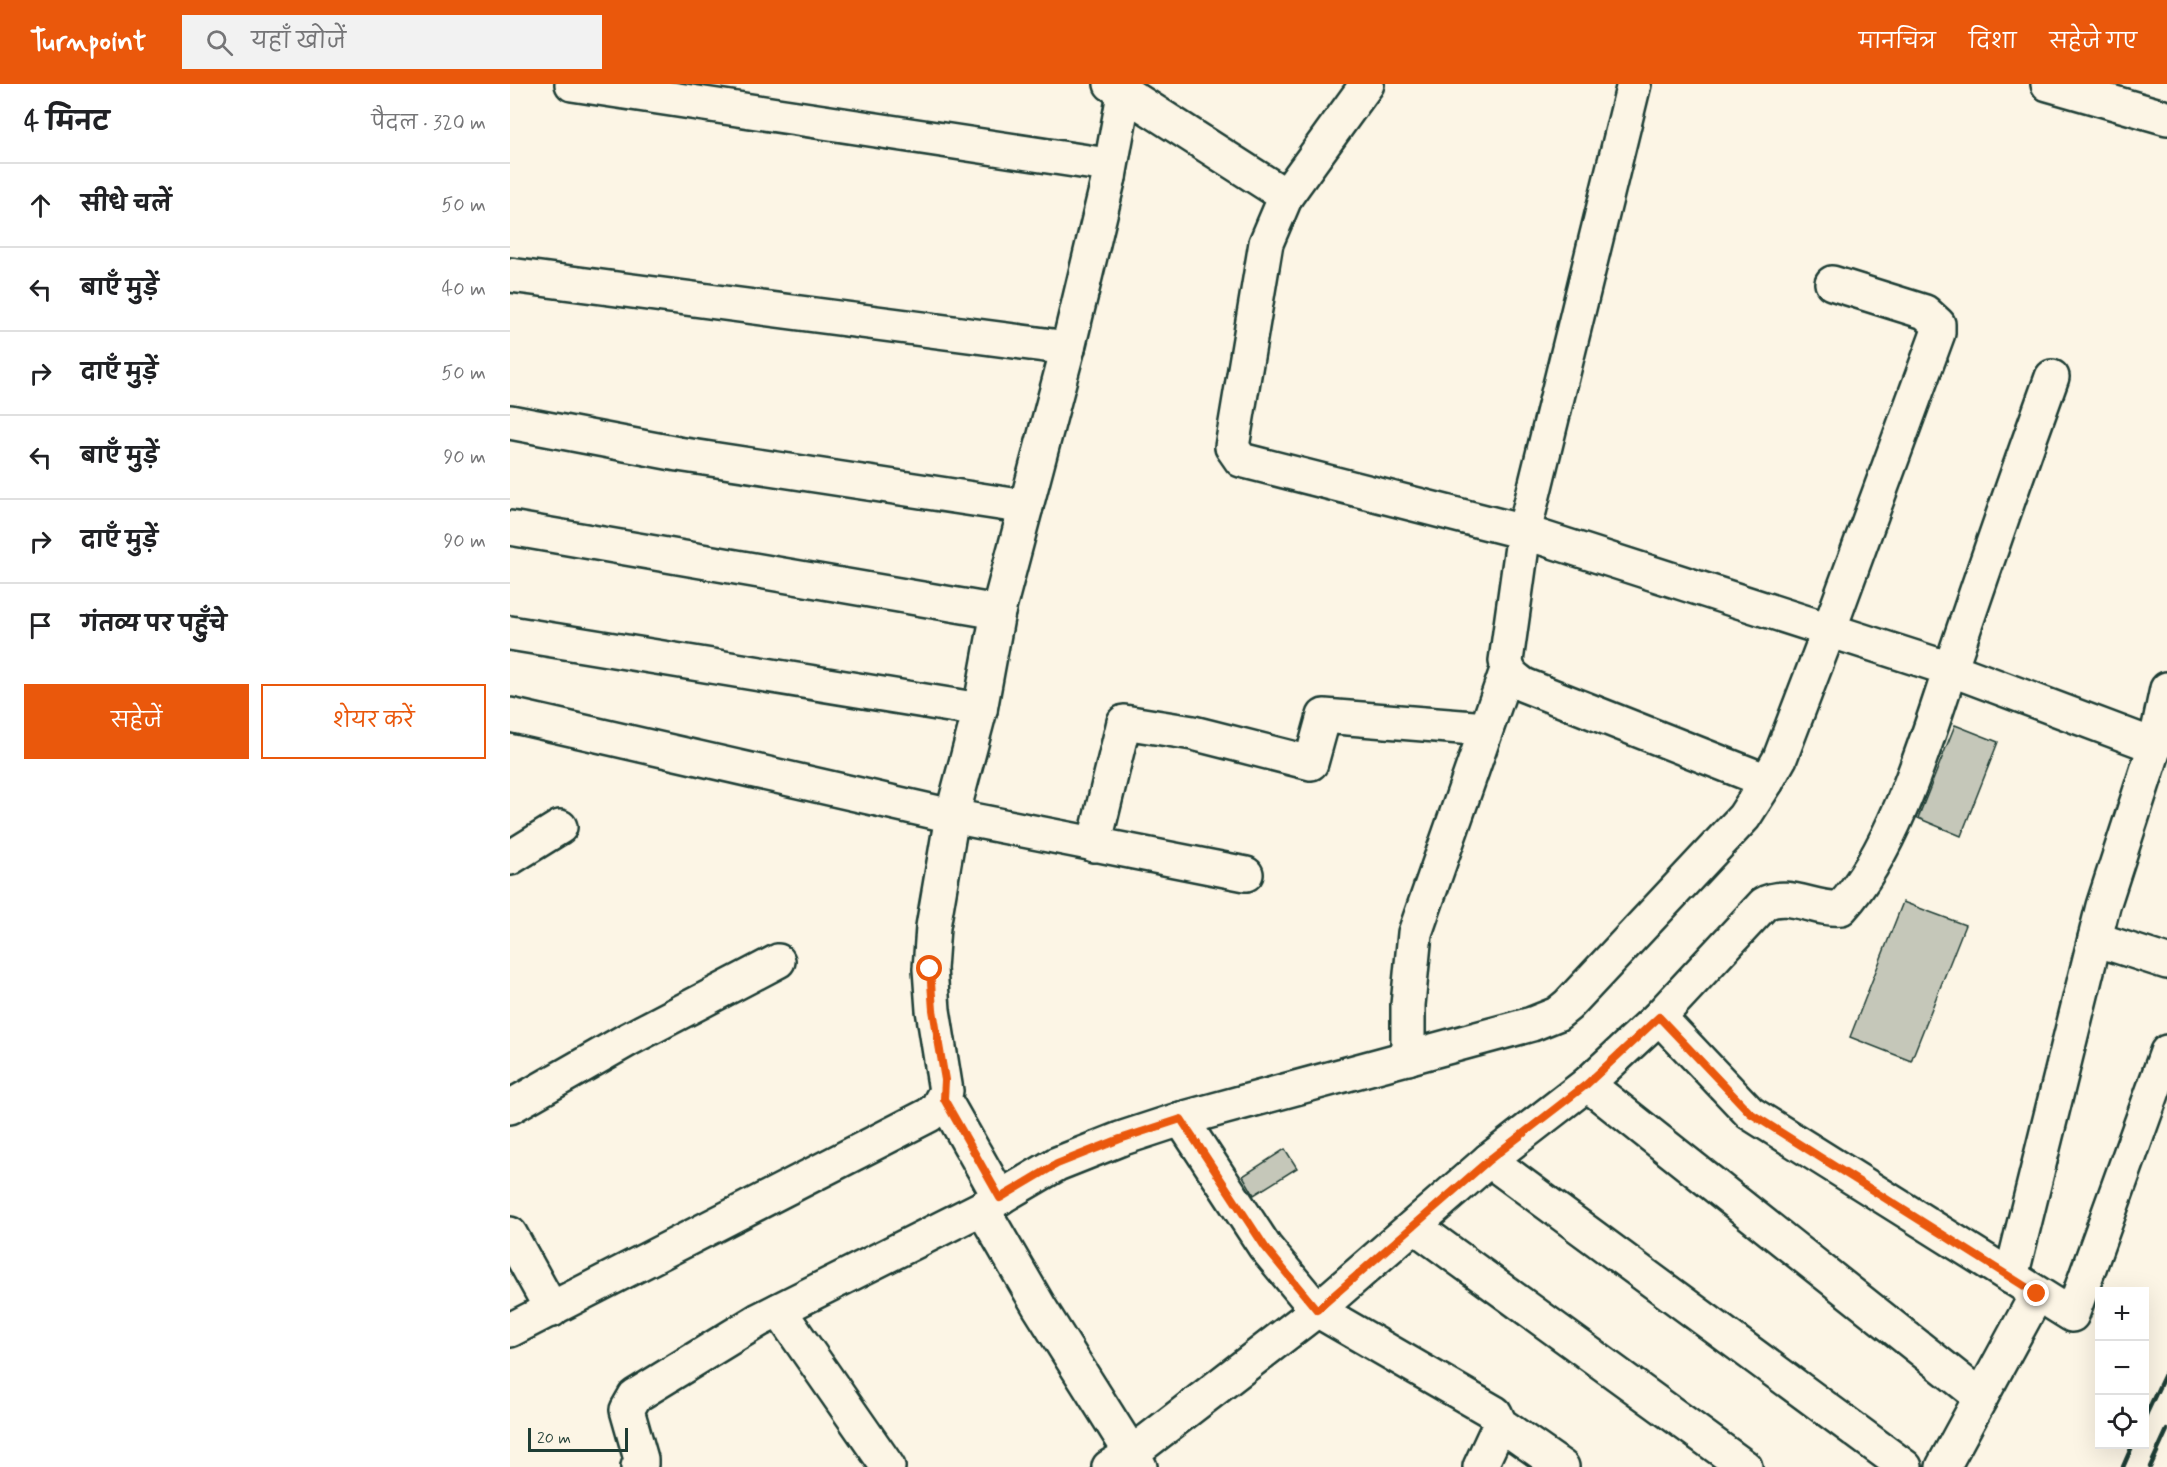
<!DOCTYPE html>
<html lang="hi">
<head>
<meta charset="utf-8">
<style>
	body { margin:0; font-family:Mynerve,"Playpen Sans Deva",sans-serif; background:#f2f2f2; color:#202124 }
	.controls { position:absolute; right:18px; bottom:18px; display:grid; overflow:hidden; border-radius:0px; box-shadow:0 6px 24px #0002 }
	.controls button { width:54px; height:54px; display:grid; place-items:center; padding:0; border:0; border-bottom:2px solid #e0e0e0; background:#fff; color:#202124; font:30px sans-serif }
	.scale { position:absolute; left:18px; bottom:15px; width:100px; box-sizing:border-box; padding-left:6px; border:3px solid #1f3d34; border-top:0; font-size:16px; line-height:21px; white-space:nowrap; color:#1f3d34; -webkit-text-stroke:4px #fcf5e5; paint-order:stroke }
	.stop { position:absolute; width:18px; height:18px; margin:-14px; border:4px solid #ea580c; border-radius:50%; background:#fff }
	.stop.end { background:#ea580c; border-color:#fff; box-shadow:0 2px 6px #0008 }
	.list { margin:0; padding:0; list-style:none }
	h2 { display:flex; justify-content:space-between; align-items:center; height:78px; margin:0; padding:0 24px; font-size:26px }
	h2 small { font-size:20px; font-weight:400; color:#757577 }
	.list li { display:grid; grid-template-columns:39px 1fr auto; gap:18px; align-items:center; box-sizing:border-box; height:84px; padding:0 24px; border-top:2px solid #e0e0e0 }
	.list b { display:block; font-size:22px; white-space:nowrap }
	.list em { font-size:20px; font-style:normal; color:#757577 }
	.actions { display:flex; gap:12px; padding:18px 24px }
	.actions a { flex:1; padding:14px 0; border:2px solid #ea580c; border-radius:0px; text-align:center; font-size:21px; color:#ea580c }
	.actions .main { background:#ea580c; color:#fff }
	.icon { flex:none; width:33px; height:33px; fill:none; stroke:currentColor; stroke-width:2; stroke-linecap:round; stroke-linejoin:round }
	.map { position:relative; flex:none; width:1657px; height:1383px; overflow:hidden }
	header { display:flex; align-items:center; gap:36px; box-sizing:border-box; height:84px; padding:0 30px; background:#ea580c; color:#fff }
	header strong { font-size:28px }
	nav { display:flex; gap:33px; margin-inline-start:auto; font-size:21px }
	.search { width:420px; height:54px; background:#f2f2f2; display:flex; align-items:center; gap:15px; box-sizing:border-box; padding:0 21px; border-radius:0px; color:#757577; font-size:22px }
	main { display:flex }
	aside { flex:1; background:#fff }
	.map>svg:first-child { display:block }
</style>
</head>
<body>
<header>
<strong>Turnpoint</strong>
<div class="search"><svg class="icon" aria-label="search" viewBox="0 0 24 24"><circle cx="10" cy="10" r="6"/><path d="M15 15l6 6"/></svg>यहाँ खोजें</div>
<nav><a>मानचित्र</a><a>दिशा</a><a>सहेजे गए</a></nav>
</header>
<main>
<aside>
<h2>4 मिनट<small>पैदल · 320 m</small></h2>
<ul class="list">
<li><svg class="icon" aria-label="ahead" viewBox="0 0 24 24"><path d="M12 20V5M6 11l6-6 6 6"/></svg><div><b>सीधे चलें</b></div><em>50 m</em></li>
<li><svg class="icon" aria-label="left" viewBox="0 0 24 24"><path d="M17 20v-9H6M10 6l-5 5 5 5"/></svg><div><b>बाएँ मुड़ें</b></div><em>40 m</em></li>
<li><svg class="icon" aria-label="right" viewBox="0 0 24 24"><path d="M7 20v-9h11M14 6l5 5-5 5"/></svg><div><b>दाएँ मुड़ें</b></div><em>50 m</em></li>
<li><svg class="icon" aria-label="left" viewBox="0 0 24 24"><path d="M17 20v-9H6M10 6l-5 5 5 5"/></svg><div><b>बाएँ मुड़ें</b></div><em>90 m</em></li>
<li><svg class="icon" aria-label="right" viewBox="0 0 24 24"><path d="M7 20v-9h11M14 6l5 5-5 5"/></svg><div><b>दाएँ मुड़ें</b></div><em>90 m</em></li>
<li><svg class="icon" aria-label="arrive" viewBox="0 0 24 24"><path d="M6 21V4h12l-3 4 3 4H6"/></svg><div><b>गंतव्य पर पहुँचे</b></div></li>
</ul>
<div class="actions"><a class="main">सहेजें</a><a>शेयर करें</a></div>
</aside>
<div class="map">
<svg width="1657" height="1383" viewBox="0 0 1657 1383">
	<rect width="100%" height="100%" fill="#fcf5e5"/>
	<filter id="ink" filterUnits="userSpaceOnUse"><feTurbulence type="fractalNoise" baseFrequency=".0167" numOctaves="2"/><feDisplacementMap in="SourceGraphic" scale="12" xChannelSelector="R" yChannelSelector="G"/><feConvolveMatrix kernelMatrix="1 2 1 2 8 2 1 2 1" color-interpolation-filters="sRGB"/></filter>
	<g filter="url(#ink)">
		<!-- building -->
		<g fill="#c5c7b9" stroke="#1f3d34" stroke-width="1.5">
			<polygon points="1445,641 1488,658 1451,752 1408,734"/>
			<polygon points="1393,818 1455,841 1401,977 1340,953"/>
			<polygon points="775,1065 787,1084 744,1111 733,1092"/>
		</g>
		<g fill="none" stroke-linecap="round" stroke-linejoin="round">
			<!-- minor casing -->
			<g stroke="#1f3d34" stroke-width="38">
				<g id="minor">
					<polyline points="601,0 776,112"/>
					<polyline points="857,0 776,112 756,159 722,363 731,376 1014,448 1440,585 1645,662"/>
					<path d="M 1124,0 L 1014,448 L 996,577 C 998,590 1004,594 1014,601 L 1257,697"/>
					<polyline points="1538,0 1657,34"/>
					<polyline points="599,93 614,10"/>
					<polyline points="0,191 558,264"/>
					<polyline points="0,338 168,370 516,423"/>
					<polyline points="0,444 488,528"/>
					<polyline points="0,549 470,626"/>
					<polyline points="0,631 442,732 736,790"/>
					<polyline points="584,761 614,638 683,649 801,679 814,632 976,645"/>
					<polyline points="0,774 50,743"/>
					<polyline points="1585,855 1657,878"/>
					<polyline points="1149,933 1240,1029 1562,1231 1657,968"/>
					<polyline points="898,974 898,921 905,849 997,586"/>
					<polyline points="1077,1000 1471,1313"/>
					<polyline points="434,1015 490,1114"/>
					<polyline points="0,1023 119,955 268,877"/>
					<polyline points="671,1035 755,1163 807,1226 985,1329 990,1340 1052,1383"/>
					<polyline points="979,1076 1395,1383"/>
					<polyline points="472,1124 530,1224 630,1383"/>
					<polyline points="904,1142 1235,1383"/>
					<polyline points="0,1150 42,1226"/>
					<polyline points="1501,1193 1593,822 1645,662 1657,605"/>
					<polyline points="269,1226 378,1383"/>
					<polyline points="0,1246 419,1031 427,1024 436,1007 423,926 420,885 423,843 442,732 470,626 488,528 558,264 599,93 599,87 591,80 62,0"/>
					<polyline points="128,1383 131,1381 131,1375 117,1326 125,1312 249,1236 472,1124 547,1080 610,1055 671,1035 1022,940 1047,930 1058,921 1234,733 1257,697 1270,674 1319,546 1428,249 1428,240 1415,228 1322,199"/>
					<path d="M 599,1383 L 622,1369 L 807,1226 L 979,1076 L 1077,1000 L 1149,933 L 1254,820 C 1277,806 1306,827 1331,824 C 1385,766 1418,651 1443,577 C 1475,482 1508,387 1542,293"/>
					<polyline points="970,1383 990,1340"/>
					<polyline points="1433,1383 1527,1210"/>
				</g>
			</g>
			<!-- minor -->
			<use href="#minor" stroke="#fcf5e5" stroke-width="33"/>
			<!-- rail -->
			<g stroke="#1f3d34" stroke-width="4.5">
				<polyline points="1634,1335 1657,1286"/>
				<polyline points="1613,1383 1623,1360"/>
				<polyline points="1640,1383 1657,1346"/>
			</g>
		</g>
	</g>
	<g fill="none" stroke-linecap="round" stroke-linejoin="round" filter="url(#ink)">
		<!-- route -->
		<polyline stroke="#ea580c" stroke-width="8" points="420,885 423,926 435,996 434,1015 490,1114 547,1080 610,1055 671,1035 755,1163 807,1226 979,1076 1077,1000 1149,933 1240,1029 1527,1210"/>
	</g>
</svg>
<div class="controls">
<button>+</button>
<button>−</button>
<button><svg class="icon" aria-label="locate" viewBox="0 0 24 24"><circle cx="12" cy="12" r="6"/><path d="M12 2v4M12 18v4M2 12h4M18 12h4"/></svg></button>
</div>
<div class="scale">20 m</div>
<div class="stop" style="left:420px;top:885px"></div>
<div class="stop end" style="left:1527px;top:1210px"></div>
</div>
</main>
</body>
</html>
